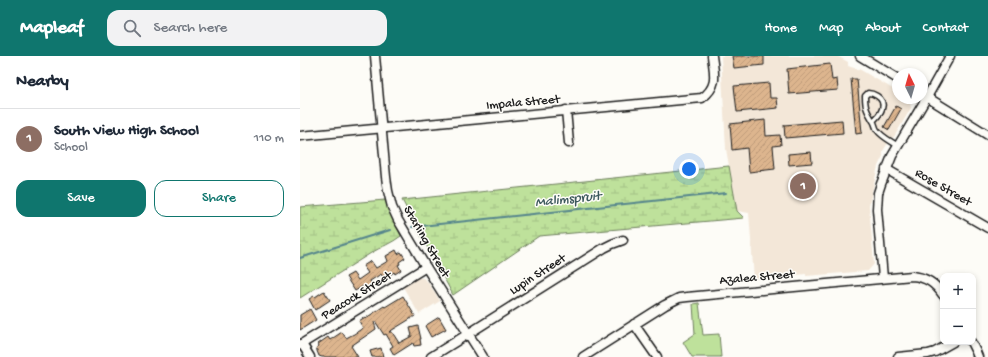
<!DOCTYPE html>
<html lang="en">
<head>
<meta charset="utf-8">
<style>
	body { margin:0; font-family:"Gochi Hand",sans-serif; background:#f2f2f3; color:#1f2937 }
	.controls { position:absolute; right:12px; bottom:12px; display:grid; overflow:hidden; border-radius:8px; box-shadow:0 2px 6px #0003 }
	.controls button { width:36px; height:36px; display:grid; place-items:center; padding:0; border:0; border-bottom:1px solid #e0e1e3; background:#fff; color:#1f2937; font:20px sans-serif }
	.compass { position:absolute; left:592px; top:12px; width:36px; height:36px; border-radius:50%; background:#fff; box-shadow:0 2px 6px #0003; rotate:355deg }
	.you { position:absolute; left:389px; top:113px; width:14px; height:14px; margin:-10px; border:3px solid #fff; border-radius:50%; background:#1a73e8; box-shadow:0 0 0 6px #1a73e833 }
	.badge { display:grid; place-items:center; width:26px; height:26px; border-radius:50%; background:#0f766e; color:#fff; font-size:13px; font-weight:700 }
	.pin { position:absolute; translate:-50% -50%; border:2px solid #fff; box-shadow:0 1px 4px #0006 }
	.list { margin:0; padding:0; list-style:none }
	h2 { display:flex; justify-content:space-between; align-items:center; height:52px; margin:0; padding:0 16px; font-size:17px }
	h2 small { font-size:13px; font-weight:400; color:#747a83 }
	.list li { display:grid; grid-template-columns:26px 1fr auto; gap:12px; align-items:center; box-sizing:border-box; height:60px; padding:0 16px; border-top:1px solid #e0e1e3 }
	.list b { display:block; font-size:15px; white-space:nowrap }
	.list p { margin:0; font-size:13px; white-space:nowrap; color:#747a83 }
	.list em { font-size:13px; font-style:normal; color:#747a83 }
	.actions { display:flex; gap:8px; padding:12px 16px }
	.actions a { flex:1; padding:9px 0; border:1px solid #0f766e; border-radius:12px; text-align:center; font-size:14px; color:#0f766e }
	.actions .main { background:#0f766e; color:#fff }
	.icon { flex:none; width:22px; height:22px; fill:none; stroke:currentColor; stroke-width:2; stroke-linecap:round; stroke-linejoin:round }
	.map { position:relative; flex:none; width:688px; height:301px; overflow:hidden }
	header { display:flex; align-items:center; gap:24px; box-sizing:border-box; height:56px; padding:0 20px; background:#0f766e; color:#fff }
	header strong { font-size:19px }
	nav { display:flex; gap:22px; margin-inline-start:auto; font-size:14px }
	.search { width:280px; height:36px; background:#f2f2f3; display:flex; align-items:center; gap:10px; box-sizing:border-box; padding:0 14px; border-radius:12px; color:#747a83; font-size:15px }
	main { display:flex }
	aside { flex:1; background:#fff }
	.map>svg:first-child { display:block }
</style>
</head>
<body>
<header>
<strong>Mapleaf</strong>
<div class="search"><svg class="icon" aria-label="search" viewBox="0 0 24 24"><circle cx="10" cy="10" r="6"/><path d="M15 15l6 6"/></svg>Search here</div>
<nav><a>Home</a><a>Map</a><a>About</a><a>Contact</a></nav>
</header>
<main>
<aside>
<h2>Nearby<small></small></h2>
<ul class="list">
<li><span class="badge" style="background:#8d6e63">1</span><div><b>South View High School</b><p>School</p></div><em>110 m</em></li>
</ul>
<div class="actions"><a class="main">Save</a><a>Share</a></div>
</aside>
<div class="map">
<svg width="688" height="301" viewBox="0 0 688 301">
	<defs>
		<pattern id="wetland-marsh" width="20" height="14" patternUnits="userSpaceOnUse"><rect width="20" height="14" fill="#bee19b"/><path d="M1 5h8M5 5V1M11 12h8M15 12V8" fill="none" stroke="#a3c085"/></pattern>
		<pattern id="building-hatch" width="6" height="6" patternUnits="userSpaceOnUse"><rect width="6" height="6" fill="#ddb58e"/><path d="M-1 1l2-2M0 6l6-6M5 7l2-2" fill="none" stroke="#bd9b7a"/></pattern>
	</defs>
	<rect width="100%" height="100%" fill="#fdfcf7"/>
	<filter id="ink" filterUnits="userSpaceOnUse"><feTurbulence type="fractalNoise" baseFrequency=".025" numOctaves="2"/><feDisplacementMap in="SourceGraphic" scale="8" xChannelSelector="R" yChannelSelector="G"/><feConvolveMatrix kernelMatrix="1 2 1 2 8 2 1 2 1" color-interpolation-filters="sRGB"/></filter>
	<g filter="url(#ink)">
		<!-- built -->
		<g fill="#f3e7d8">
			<polygon points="421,0 537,0 548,6 548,10 557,13 559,13 598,36 598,42 608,42 609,43 611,52 594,81 591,82 583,95 583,100 578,110 569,149 574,208 568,215 506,220 506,218 454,223 449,157 437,155 426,93"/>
			<polygon points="118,222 123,222 128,226 140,245 119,258 103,231"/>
		</g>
		<!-- green -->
		<polygon fill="#bee19b" stroke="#6d7e5c" points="399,247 403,279 419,278 421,301 392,301 383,286 395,278 393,248"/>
		<!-- wetland -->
		<g fill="url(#wetland-marsh)" stroke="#6d7e5c">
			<polygon points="429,110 437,155 444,162 239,180 153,239 102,144"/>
			<path d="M 85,144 L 101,180 C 92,187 81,191 71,197 C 47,212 24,227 0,242 L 0,151 Z"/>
		</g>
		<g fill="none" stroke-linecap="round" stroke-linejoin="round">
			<!-- stream -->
			<g stroke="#55858c" stroke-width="2">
				<polyline points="112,171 426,137"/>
				<polyline points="0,202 90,174"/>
			</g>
		</g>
		<!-- building -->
		<g fill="url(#building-hatch)" stroke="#1c1c1c">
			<polygon points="432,0 464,0 464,9 434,12"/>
			<polygon points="530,8 532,24 537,23 538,34 489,38 487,13"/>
			<polygon points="551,23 557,23 562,77 556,78"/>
			<polygon points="469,27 470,42 477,42 478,52 437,56 434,30"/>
			<polygon points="596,50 601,53 589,74 584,71"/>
			<polygon points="465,64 466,80 480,79 481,89 473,90 475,113 449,116 447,92 432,94 430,68"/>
			<polygon points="542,64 543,77 485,82 484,69"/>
			<polygon points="511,96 512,107 489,109 488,98"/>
			<polygon points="96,194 98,198 101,196 105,202 99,206 100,208 98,209 101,214 95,218 94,216 84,223 81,218 70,225 72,229 65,233 63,230 55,235 46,221 53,217 58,224 68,217 63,210 71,205 76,212 88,205 86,200"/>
			<polygon points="24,235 30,244 15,254 9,243 14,240 15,241"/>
			<polygon points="103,240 115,260 89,276 92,276 99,287 112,280 110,272 118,270 121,283 120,283 121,289 114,290 113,287 94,299 90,292 93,290 86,278 84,279 75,265 74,266 76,273 51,290 58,301 22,301 19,300 17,295 17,294 16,292 19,290 18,288 28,281 30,284 42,276 46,282 54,278 63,272 59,265 65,261 66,262 84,250 85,251"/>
			<polygon points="10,253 16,264 0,274 0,259"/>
			<polygon points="139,261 146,273 131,281 125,270"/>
			<polygon points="81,292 83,301 72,301 70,295"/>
		</g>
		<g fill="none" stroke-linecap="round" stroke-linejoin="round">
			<!-- service casing -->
			<g stroke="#1c1c1c" stroke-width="7">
				<path id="service" d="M 573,65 C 581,58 588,47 577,40 C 574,38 572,37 568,37 L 565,40 C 565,52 567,55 573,65 C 575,67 575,71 577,74 C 582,81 591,85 598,90"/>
			</g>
			<!-- minor casing -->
			<g stroke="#1c1c1c" stroke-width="11">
				<g id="minor">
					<polyline points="75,0 86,121 88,135 92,151 98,164 126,211 183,301"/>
					<polyline points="560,0 598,23"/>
					<polyline points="622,38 688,79"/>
					<polyline points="266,54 269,87"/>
					<path d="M 0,80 L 402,42 C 419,30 414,17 412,0"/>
					<polyline points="586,113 688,172"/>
					<polyline points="583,222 577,153 578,137 581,128 592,100 627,41 650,0"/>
					<polyline points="334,268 357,301"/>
					<polyline points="671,286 676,296 678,301"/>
					<polyline points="2,288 10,301"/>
					<polyline points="0,289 126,211"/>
					<polyline points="131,301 168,278 304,192 312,188 323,184"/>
					<path d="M 283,301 L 365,249 L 379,242 L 387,241 L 612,220 C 626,221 635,227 643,239"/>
					<polyline points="598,301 628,298 635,296 653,286"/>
				</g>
			</g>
			<!-- service -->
			<use href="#service" stroke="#fdfcf7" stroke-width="4"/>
			<!-- minor -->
			<use href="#minor" stroke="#fdfcf7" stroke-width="8"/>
		</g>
	</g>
	<g text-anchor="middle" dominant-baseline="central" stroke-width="3" stroke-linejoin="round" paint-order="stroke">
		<!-- street labels -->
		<g font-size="13" fill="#1c1c1c" stroke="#fdfcf7">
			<text transform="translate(223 47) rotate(-5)">Impala Street</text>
			<text transform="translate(643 132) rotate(30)">Rose Street</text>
			<text transform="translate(126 186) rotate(60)">Starling Street</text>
			<text transform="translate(238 219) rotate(-33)">Lupin Street</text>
			<text transform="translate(457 222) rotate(-5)">Azalea Street</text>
			<text transform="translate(57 240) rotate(-32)">Peacock Street</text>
		</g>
		<!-- water labels -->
		<g font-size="14" font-style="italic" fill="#3d595d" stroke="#fdfcf7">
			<text transform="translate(268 144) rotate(-6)">Malimspruit</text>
		</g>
	</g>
</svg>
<div class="controls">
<button>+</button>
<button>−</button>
</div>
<svg class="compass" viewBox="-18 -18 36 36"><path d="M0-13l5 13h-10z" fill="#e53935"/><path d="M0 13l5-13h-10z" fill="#747a83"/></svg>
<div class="you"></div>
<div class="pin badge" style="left:503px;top:130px;background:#8d6e63">1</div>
</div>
</main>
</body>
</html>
